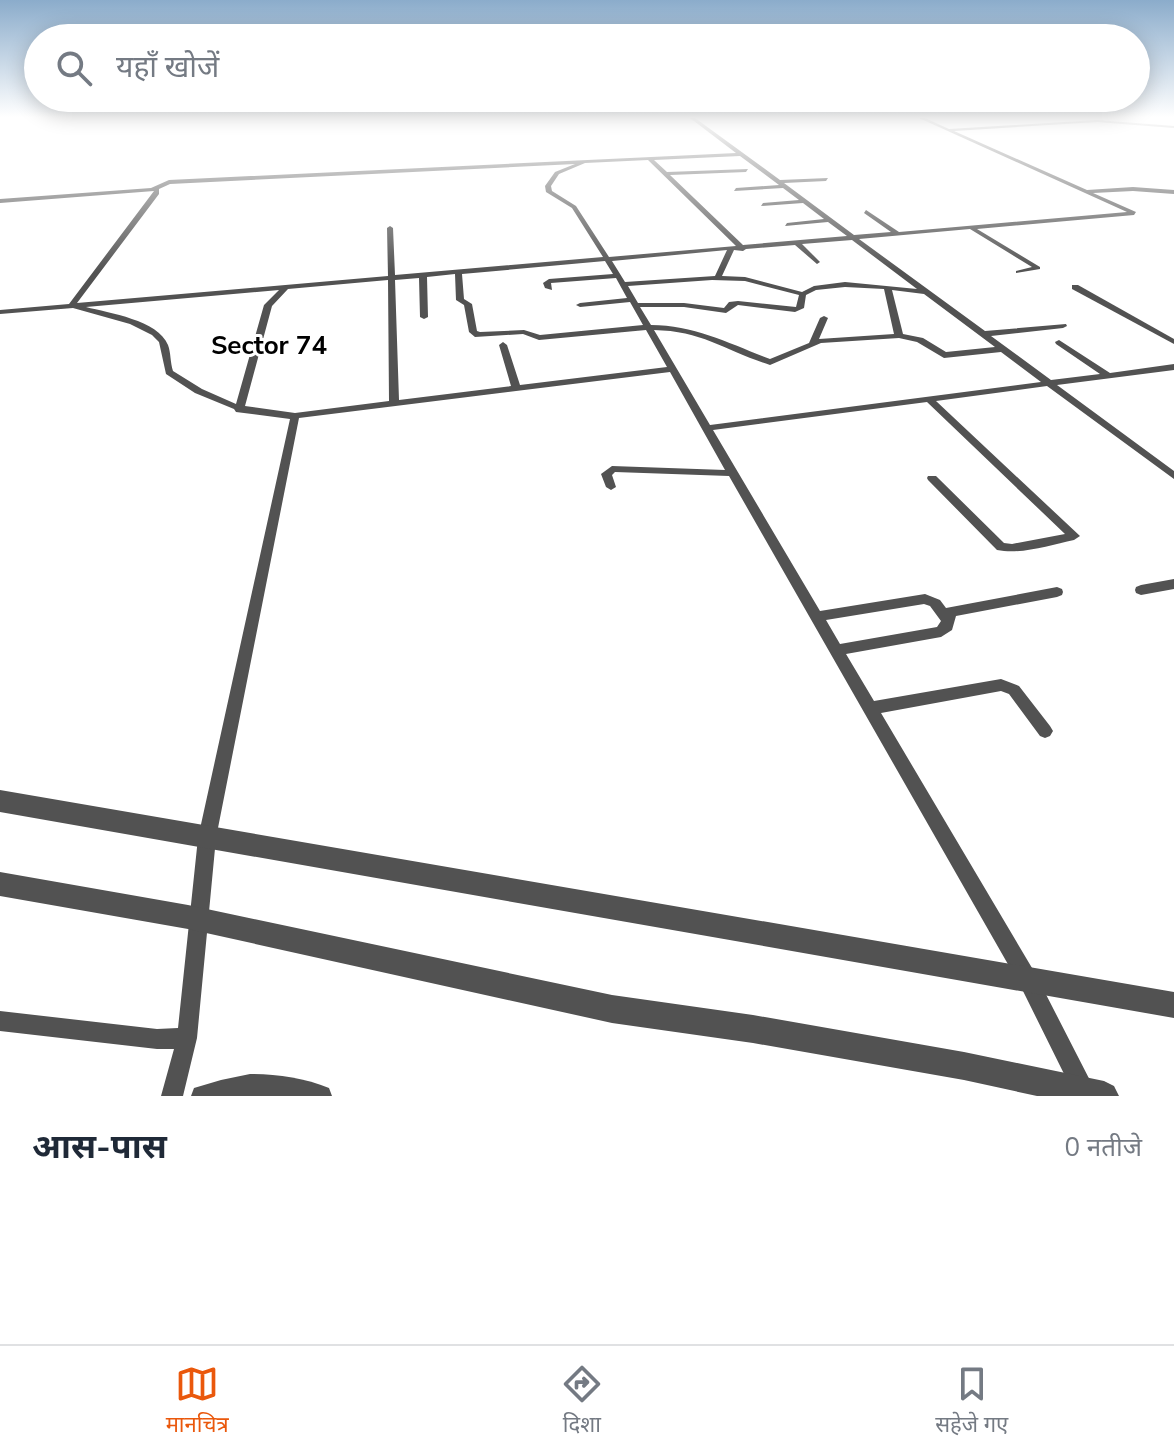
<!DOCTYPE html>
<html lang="hi">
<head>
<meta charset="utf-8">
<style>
	body { margin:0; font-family:"Nunito Sans","Noto Sans Devanagari",sans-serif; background:#f2f2f3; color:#1f2937 }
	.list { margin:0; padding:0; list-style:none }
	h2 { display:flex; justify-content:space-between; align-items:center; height:104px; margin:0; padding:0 32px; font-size:34px }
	h2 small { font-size:26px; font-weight:400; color:#747a83 }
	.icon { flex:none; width:44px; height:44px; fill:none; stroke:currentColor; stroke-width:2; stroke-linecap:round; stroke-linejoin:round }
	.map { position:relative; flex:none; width:1174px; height:1096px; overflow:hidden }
	.search { position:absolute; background:#fff; box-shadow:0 4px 20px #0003; left:24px; right:24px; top:24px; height:88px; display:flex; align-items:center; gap:20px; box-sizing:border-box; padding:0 28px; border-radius:44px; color:#747a83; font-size:30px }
	.sheet { height:248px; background:#fff }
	nav { display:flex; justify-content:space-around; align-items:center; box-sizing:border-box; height:112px; border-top:2px solid #e0e1e3; background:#fff; font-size:22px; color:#747a83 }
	nav a { display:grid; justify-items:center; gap:4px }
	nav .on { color:#ea580c }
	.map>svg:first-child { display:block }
</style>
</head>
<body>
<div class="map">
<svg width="1174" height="1096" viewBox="0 0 1174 1096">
	<rect width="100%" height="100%" fill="#fff"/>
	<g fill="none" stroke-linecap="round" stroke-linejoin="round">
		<!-- minor -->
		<g fill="#525252" fill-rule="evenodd">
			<path d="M 690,118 L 695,118 L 780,180 L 828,178 L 826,181 L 784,183 L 854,235 L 891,232 L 864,213 L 866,210 L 899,232 L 1127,212 L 919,118 L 925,118 L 949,129 L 1097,120 L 1174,126 L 1174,128 L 1097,122 L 954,131 L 1087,190 L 1133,187 L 1174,190 L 1174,194 L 1133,191 L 1093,193 L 1136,212 L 1134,215 L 977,229 L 1040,267 L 1040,269 L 1016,273 L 1016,271 L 1032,267 L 970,229 L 859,239 L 985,331 L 1066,324 L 1067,326 L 1063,328 L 991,336 L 1051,380 L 1100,374 L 1056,344 L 1055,342 L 1059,340 L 1110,373 L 1174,364 L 1174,370 L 1057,385 L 1174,471 L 1174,479 L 1047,386 L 936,401 L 1080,536 L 1074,540 C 1050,545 1021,555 997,550 L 928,480 L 927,478 L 928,476 L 936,476 L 1004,543 L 1012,544 L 1065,534 L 927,402 L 713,430 L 820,611 L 925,594 L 940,600 L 946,608 L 1057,587 L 1062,589 L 1063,592 L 1062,595 L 1057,597 L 956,616 L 952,630 L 941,637 L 846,654 L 874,701 L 1001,679 L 1019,686 L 1050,726 L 1053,731 L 1050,736 L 1045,738 L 1040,736 L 1009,694 L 1001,691 L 881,713 L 1035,973 L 1098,1096 L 1075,1096 L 1021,987 L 729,476 L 615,472 L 612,475 L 616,487 L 611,490 L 606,487 L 601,474 L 612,466 L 725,470 L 670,372 L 299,418 L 216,838 L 197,1038 L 183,1096 L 161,1096 L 174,1049 L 157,1049 L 0,1031 L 0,1011 L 157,1029 L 178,1028 L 198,838 L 290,419 L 236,412 L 234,409 L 195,393 L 166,374 L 159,342 L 152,335 L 130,324 L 73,308 L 0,314 L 0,310 L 69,304 L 154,191 L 0,203 L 0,199 L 151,188 L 169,180 L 736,153 ZM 740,156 L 779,185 L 736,188 L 734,191 L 783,188 L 799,200 L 763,203 L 761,206 L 803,203 L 824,219 L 787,223 L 785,226 L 828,222 L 847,236 L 743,245 L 670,175 L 746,172 L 748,169 L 667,172 L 654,160 ZM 648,160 L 736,246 L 609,257 L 576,206 L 552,191 L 551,186 L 559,174 L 585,163 ZM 575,164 L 555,172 L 545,186 L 546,192 L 572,208 L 603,257 L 395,275 L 393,228 L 390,226 L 387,228 L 388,276 L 77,303 L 159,194 L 159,189 L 170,184 ZM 852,240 L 917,289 L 845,282 L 814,286 L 802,292 L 745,277 L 722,276 L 734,250 L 743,251 L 746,249 L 795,245 L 817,264 L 820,262 L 802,244 ZM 727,250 L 715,276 L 625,282 L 612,261 ZM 605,261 L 613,274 L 549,279 L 543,283 L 545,288 L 552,290 L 551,283 L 616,278 L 627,298 L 580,303 L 576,305 L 580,307 L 630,302 L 643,325 L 540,335 L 524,330 L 480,332 L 477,331 L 472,304 L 464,299 L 462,274 ZM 455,274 L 456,300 L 464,305 L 469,332 L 475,337 L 523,334 L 539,340 L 646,330 L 667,367 L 520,385 L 507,345 L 503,342 L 499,345 L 511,386 L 399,400 L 395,280 L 419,278 L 420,317 L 424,319 L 428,317 L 427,277 ZM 388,280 L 389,401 L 295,413 L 245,406 L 272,306 L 288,289 ZM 712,280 L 745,281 L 799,295 L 796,307 L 738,301 L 729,302 L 724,308 L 684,303 L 638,303 L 628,286 ZM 845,287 L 884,289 L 894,334 L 819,339 L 828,318 L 824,316 L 820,318 L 809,343 L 770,359 C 730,344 695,325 651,325 L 640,307 L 684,307 L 726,313 L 738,305 L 795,312 L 804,308 L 806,295 L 816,290 ZM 279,290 L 264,305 L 236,404 L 202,389 L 173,371 C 170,362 171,353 168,345 C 158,320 109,313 86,307 ZM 892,290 L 924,294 L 995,347 L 946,352 L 923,338 L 903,334 ZM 654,330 C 703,331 726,351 770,365 L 821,343 L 899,338 L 917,342 L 944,358 L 1001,352 L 1041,382 L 710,425 ZM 924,604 L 930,606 L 941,621 L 937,627 L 840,644 L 826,620 Z"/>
			<polygon points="1072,285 1078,285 1174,339 1174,344 1072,289"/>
			<polygon points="1174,579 1174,589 1141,595 1136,593 1135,590 1136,587 1141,585"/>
			<path d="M 250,1074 C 275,1074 305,1078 329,1088 L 332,1096 L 191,1096 L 194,1088 L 221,1080 Z"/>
		</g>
		<!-- tertiary -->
		<g fill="#525252" fill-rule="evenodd">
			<polygon points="0,790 1174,992 1174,1018 0,812"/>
			<polygon points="0,872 188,905 612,995 753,1015 964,1052 1104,1081 1114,1086 1119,1096 1037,1096 964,1080 753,1043 612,1023 188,929 0,896"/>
		</g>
	</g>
	<!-- sky -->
	<linearGradient id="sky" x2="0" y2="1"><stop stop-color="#8baccb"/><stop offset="0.43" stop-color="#fff"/><stop offset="1" stop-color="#fff" stop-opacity="0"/></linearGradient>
	<rect width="1174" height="272" fill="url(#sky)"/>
	<g text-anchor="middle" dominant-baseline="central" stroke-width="6" stroke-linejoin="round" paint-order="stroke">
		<!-- far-district labels -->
		<g font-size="26" font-weight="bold" fill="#000" stroke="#fff">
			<text x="269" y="345">Sector 74</text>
		</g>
	</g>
</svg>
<div class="search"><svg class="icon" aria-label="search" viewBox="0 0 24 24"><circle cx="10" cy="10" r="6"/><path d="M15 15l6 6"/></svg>यहाँ खोजें</div>
</div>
<section class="sheet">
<h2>आस-पास<small>0 नतीजे</small></h2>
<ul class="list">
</ul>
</section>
<nav>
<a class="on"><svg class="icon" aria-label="map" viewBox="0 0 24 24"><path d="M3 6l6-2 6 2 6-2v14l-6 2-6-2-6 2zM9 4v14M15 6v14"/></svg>मानचित्र</a>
<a><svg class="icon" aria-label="directions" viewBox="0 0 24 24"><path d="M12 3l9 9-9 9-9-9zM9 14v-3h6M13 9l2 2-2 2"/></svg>दिशा</a>
<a><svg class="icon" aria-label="saved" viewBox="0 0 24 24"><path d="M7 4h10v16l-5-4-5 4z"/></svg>सहेजे गए</a>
</nav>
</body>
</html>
